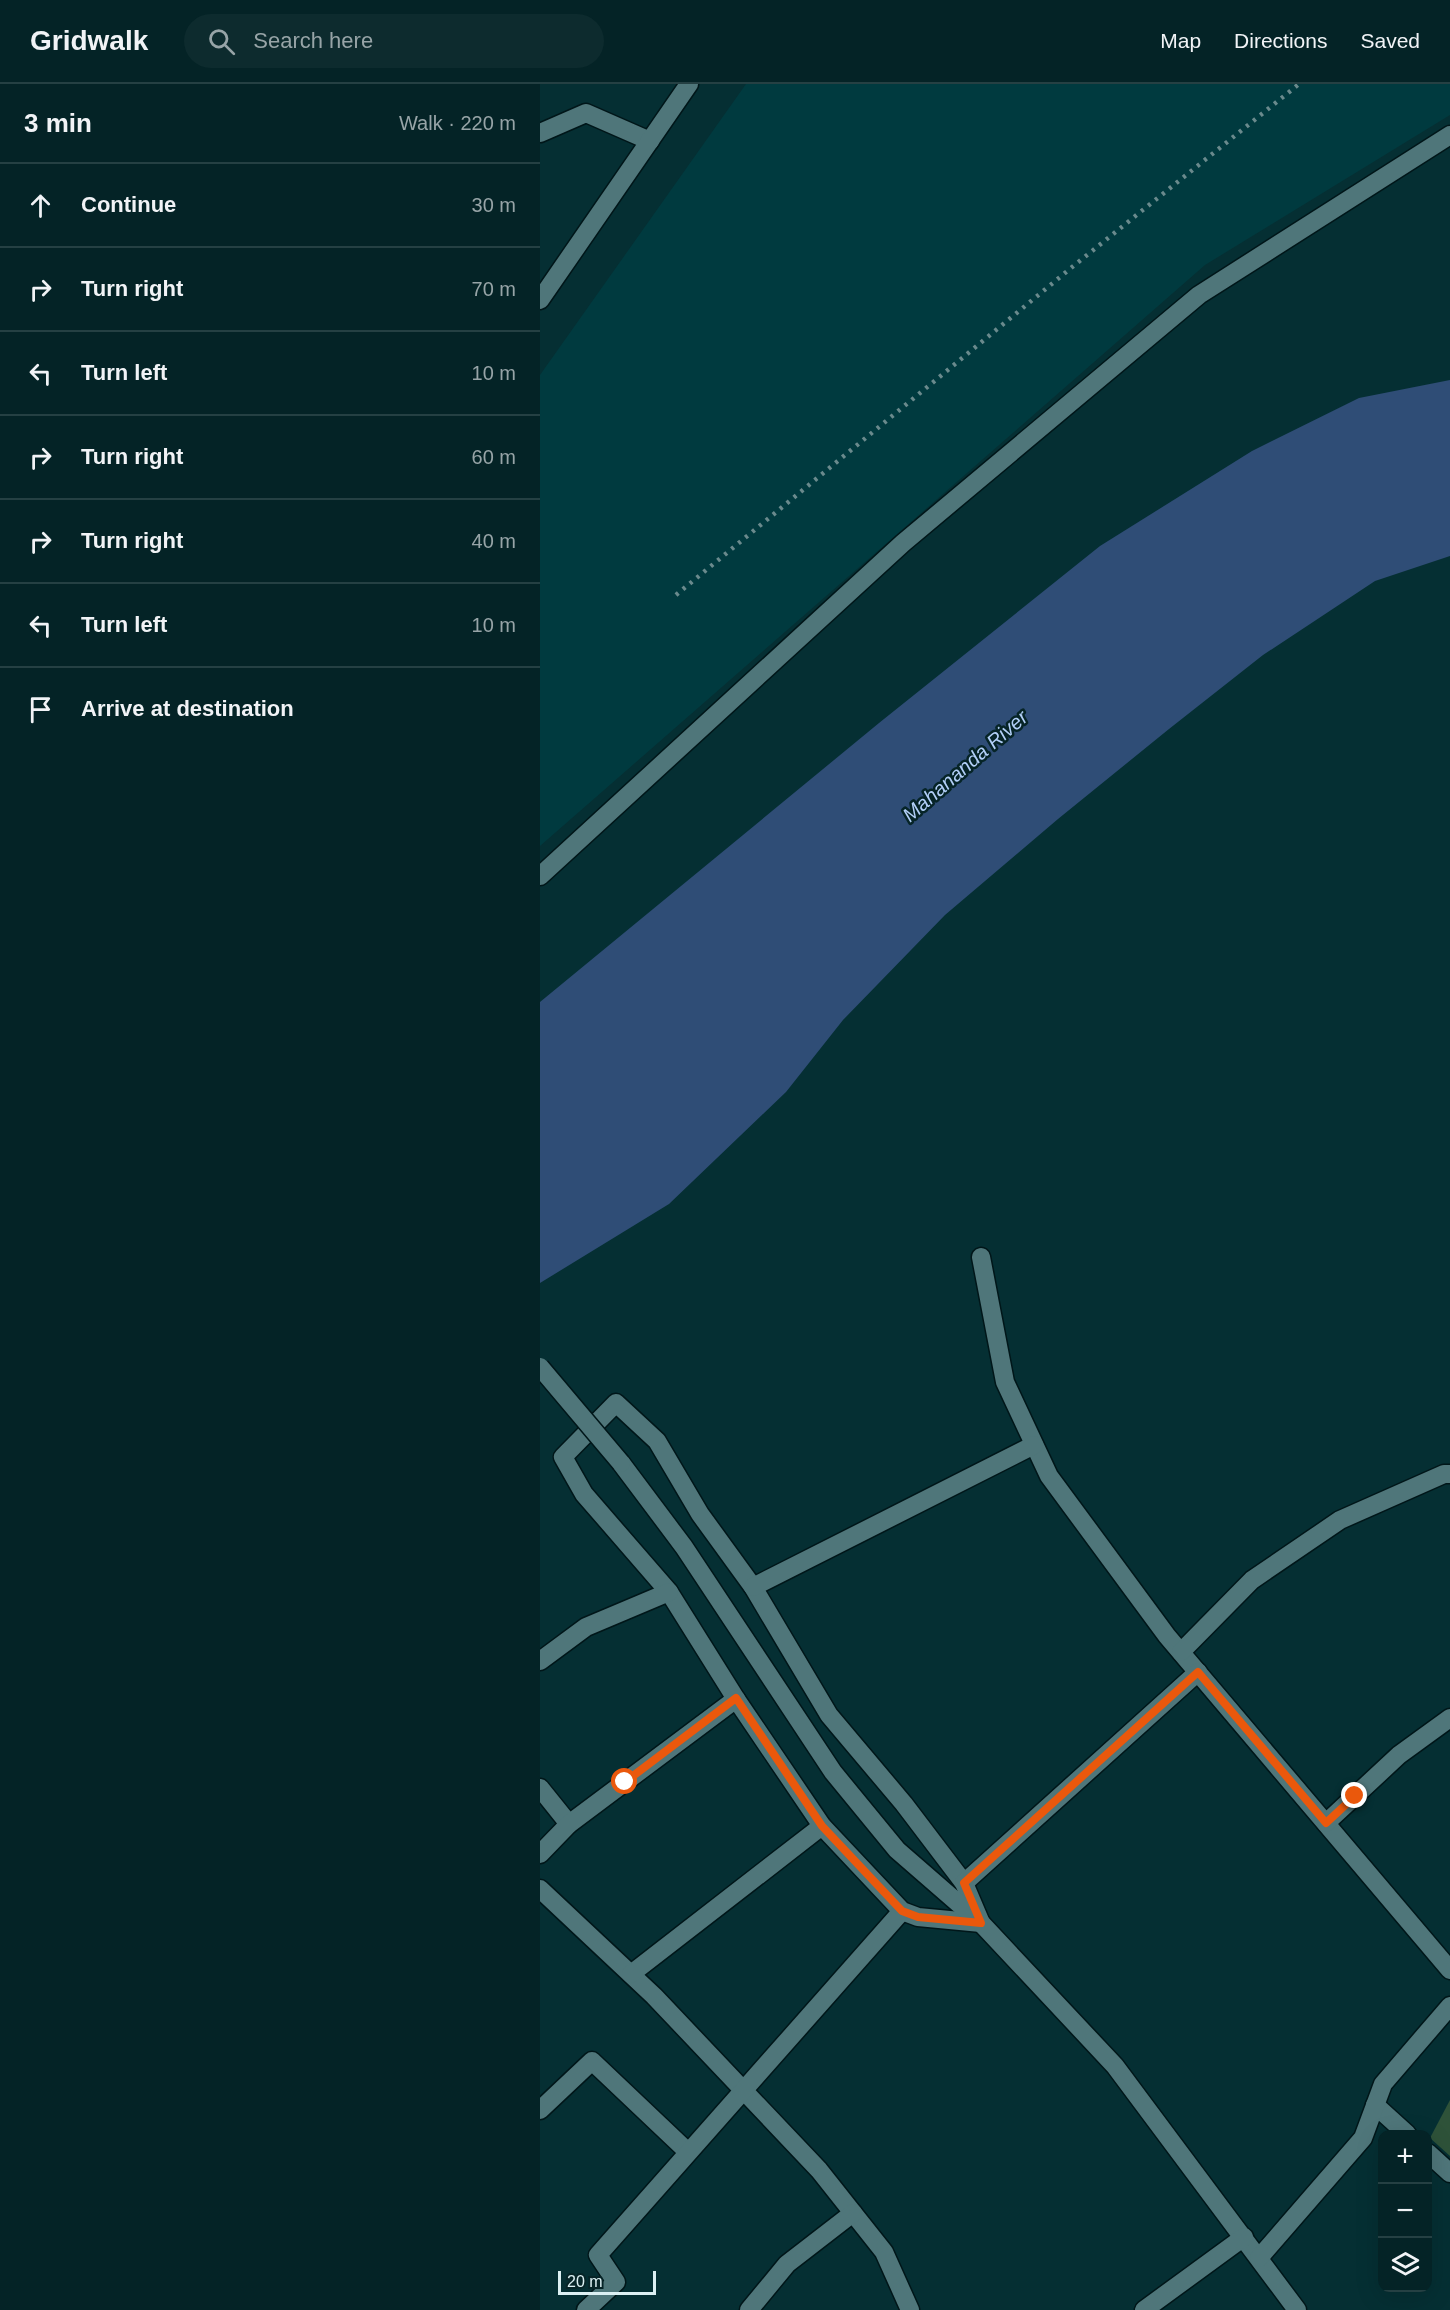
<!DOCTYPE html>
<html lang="en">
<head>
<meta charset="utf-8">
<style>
	body { margin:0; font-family:Helvetica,sans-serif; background:#0d2b2e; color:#f1f3f6 }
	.controls { position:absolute; right:18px; bottom:18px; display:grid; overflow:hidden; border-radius:12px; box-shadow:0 6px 24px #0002 }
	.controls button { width:54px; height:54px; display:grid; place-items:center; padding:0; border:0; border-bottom:2px solid #254043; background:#042326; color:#f1f3f6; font:30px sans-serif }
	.scale { position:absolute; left:18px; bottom:15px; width:98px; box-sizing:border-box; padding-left:6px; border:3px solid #dcf0f3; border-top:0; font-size:16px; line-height:21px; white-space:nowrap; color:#dcf0f3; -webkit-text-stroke:4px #062427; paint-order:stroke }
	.stop { position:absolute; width:18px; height:18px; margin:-14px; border:4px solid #ea580c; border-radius:50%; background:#fff }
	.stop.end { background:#ea580c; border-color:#fff; box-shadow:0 2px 6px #0008 }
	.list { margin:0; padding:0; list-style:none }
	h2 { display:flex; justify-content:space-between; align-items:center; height:78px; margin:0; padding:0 24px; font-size:26px }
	h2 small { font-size:20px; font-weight:400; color:#97a4a7 }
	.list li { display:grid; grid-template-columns:39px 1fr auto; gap:18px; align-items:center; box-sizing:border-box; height:84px; padding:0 24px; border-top:2px solid #254043 }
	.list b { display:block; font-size:22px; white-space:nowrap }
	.list em { font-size:20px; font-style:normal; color:#97a4a7 }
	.icon { flex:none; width:33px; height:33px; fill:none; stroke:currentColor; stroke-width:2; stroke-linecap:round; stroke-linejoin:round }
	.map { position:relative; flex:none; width:910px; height:2226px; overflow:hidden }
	header { display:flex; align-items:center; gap:36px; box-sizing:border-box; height:84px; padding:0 30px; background:#042326; border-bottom:2px solid #254043 }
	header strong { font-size:28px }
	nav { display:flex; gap:33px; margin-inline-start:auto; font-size:21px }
	.search { width:420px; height:54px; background:#0d2b2e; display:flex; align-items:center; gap:15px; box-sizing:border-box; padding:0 21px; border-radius:33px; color:#97a4a7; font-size:22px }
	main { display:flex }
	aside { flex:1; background:#042326 }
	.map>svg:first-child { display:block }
</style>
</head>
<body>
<header>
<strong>Gridwalk</strong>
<div class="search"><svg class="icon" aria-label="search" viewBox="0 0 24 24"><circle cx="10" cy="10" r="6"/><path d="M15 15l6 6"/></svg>Search here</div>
<nav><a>Map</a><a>Directions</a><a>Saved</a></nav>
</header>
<main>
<aside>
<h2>3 min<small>Walk · 220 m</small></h2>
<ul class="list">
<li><svg class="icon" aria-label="ahead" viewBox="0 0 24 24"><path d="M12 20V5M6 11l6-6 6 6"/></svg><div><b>Continue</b></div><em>30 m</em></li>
<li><svg class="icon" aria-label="right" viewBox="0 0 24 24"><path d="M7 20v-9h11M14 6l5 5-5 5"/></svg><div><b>Turn right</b></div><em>70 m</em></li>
<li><svg class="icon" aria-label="left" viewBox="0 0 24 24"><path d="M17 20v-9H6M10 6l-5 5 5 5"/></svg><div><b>Turn left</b></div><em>10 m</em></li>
<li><svg class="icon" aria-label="right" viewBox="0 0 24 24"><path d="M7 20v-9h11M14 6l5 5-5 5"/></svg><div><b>Turn right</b></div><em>60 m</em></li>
<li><svg class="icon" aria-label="right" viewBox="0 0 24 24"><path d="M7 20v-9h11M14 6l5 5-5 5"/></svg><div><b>Turn right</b></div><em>40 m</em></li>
<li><svg class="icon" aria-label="left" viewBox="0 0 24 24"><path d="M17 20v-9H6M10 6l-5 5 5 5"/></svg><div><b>Turn left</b></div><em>10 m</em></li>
<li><svg class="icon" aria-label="arrive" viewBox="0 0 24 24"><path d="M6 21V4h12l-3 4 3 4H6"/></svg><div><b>Arrive at destination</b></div></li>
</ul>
</aside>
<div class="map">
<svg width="910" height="2226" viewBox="0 0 910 2226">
	<rect width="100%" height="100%" fill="#052f33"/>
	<!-- built -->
	<polygon fill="#003a3f" points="206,0 910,0 910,31 665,181 0,762 0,291"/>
	<!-- green -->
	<polygon fill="#2e5239" points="910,2016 910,2072 890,2054"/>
	<!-- water -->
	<polygon fill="#2f4d76" points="910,296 910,472 835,497 723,571 629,645 518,735 405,831 303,936 246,1008 129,1120 0,1199 0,918 339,639 560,462 712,367 819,314"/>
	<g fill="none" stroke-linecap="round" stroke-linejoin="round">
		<!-- minor casing -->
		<g stroke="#001619" stroke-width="21">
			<g id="minor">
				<polyline points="0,49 46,29 110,57"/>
				<polyline points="0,216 149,0"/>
				<polyline points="0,792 363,459 659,211 910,51"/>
				<polyline points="441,1173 465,1298 509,1392 627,1552 910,1886"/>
				<polygon points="76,1319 117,1357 160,1430 213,1503 289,1631 364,1720 424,1799 441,1839 378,1833 362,1827 282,1742 196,1615 129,1508 44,1410 23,1373"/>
				<polyline points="81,1379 144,1463 293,1688 357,1766 441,1839 575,1982 757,2226"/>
				<polyline points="213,1503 494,1361"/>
				<polyline points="641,1568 712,1496 800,1436 904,1390 910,1390"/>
				<polyline points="0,1577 46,1543 129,1508"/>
				<polyline points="0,1704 29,1740"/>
				<polyline points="786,1739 859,1671 910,1634"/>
				<polyline points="0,1770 29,1740 196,1615"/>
				<polyline points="424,1799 658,1588"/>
				<polyline points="0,1805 114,1912 279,2086 344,2168 370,2226"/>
				<polyline points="91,1890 282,1742"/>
				<polyline points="835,2021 867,2050"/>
				<polyline points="0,2026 52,1977 148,2068"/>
				<polyline points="888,2069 910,2089"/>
				<polyline points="719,2174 823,2054 843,2000 910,1922"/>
				<polyline points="46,2226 76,2198 58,2171 362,1827"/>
				<polyline points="209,2226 247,2180 313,2129"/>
				<polyline points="604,2226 704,2153"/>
			</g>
		</g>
		<!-- minor -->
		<use href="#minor" stroke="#4f767a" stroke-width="18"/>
		<!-- rail -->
		<polyline stroke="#6a8a8d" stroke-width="4.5" stroke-dasharray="3 6" stroke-linecap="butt" points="136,511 531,184 759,0"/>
		<!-- minor-bridge casing -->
		<g stroke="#001619" stroke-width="21" stroke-linecap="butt">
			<polyline id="minor-bridge" points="0,1283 81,1379"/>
		</g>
		<!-- minor-bridge -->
		<use href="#minor-bridge" stroke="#4f767a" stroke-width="18"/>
	</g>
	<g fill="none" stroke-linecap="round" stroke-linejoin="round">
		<!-- route -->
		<polyline stroke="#ea580c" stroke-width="8" points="85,1698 196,1614 282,1742 362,1827 378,1833 441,1839 424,1799 658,1588 786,1739 815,1712"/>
	</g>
	<g text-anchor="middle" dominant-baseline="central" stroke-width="5" stroke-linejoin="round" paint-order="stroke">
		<!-- water labels -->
		<g font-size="20" font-style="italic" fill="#b2cff7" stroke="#062427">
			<text transform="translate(425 682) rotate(-41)">Mahananda River</text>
		</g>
	</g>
</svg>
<div class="controls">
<button>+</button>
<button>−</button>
<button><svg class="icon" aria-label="layers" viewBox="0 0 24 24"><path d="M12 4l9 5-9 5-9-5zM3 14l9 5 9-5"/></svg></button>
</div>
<div class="scale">20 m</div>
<div class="stop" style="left:85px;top:1698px"></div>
<div class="stop end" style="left:815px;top:1712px"></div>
</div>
</main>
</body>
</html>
